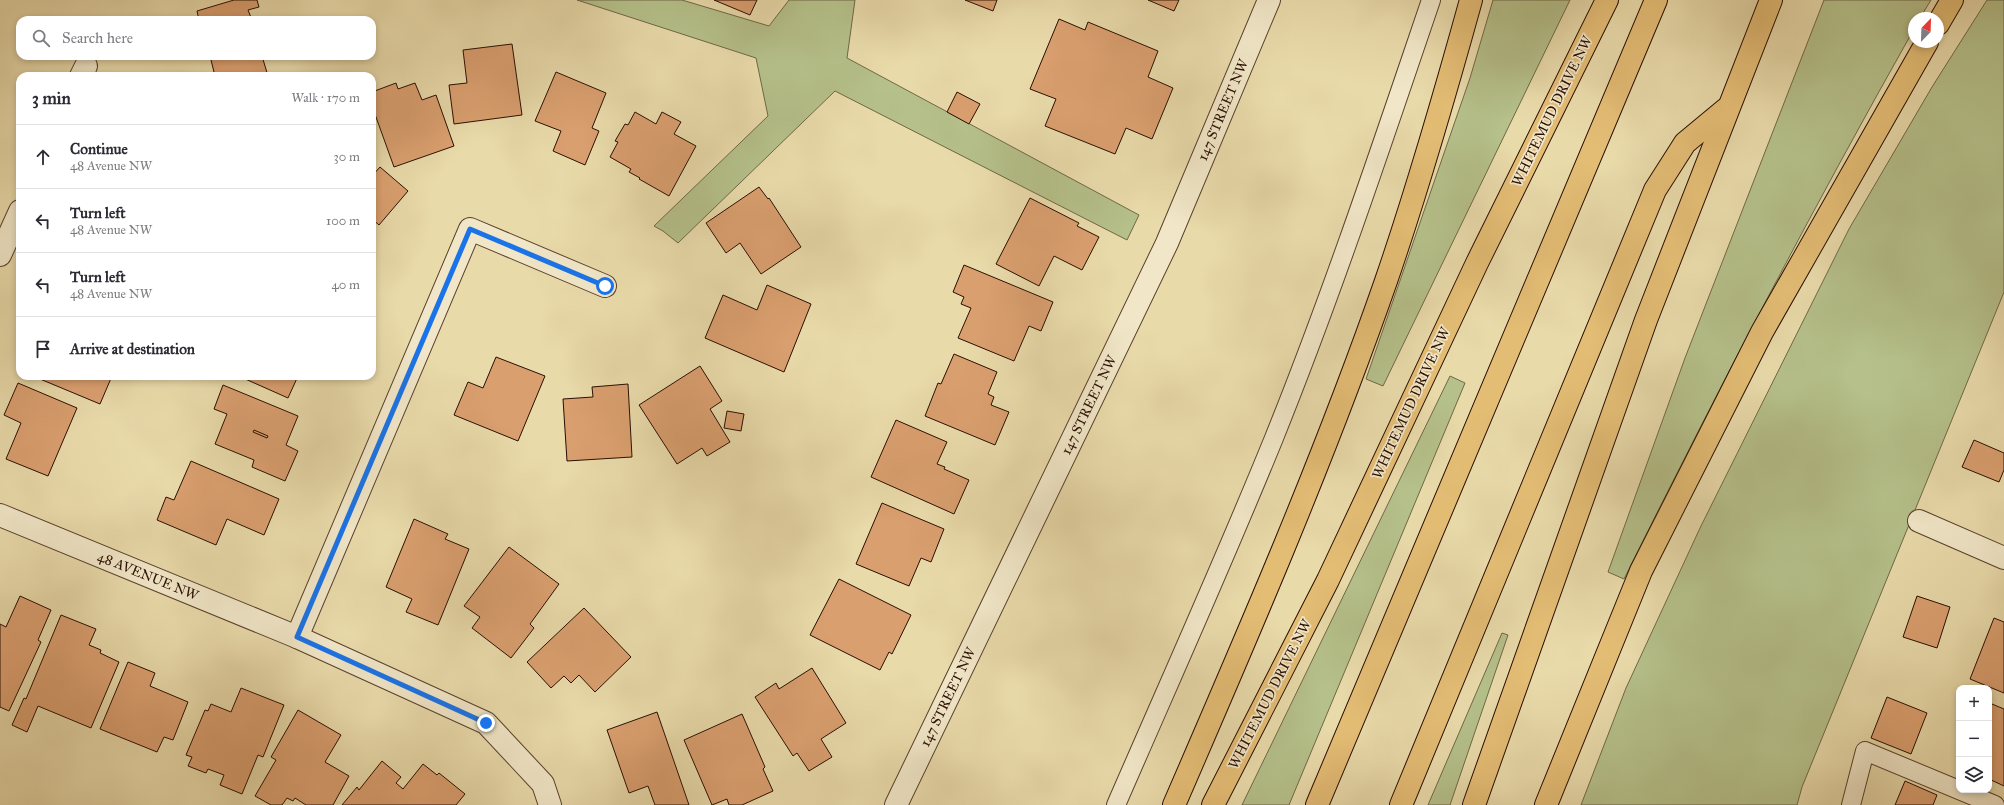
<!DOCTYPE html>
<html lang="en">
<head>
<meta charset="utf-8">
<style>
	body { margin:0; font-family:"IM FELL Great Primer",serif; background:#f2f2f3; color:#2b2b33 }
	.controls { position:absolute; right:12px; bottom:12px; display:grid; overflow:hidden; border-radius:8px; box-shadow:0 2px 6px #0003 }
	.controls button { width:36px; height:36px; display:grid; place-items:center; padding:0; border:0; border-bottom:1px solid #e1e1e2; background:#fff; color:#2b2b33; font:20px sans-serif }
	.compass { position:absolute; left:1908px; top:12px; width:36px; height:36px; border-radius:50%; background:#fff; box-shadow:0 2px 6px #0003; rotate:23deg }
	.stop { position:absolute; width:12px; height:12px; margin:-9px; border:3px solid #1a73e8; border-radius:50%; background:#fff }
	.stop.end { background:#1a73e8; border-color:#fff; box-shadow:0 1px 4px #0008 }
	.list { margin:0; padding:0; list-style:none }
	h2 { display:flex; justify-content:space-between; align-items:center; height:52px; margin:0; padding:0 16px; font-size:17px }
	h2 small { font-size:13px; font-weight:400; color:#7c7c81 }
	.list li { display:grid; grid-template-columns:26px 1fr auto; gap:12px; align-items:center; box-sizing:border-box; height:64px; padding:0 16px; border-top:1px solid #e1e1e2 }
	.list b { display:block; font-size:15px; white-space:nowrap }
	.list p { margin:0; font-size:13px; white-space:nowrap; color:#7c7c81 }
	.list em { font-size:13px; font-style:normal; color:#7c7c81 }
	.icon { flex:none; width:22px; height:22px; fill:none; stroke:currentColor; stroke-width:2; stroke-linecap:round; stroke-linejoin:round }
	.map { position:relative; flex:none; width:2004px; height:805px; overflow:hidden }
	.search { position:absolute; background:#fff; box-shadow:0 2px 6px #0003; left:16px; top:16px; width:360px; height:44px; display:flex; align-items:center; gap:10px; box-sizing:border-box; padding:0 14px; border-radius:12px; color:#7c7c81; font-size:15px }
	.panel { position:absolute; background:#fff; box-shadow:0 2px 6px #0003; left:16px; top:72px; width:360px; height:308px; border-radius:12px }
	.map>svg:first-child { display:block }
</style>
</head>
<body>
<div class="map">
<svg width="2004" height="805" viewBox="0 0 2004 805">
	<rect width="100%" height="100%" fill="#e9daaa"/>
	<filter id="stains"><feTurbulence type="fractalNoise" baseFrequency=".005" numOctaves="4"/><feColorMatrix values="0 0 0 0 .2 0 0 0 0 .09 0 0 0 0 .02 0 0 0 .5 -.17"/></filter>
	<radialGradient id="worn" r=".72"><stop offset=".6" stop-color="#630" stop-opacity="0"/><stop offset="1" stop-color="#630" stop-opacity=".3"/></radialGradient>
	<!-- green -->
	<g fill="#b5c08a" stroke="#6f6746">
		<polygon points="577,0 682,0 769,26 789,0 855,0 847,58 1139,215 1127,240 835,91 678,243 663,231 654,226 768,116 756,58"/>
		<polygon points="1493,0 1570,0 1383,386 1366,379 1470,78"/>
		<path d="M 1824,0 L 1931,0 L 1920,18 L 1914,18 L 1914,29 C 1812,210 1716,393 1624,579 L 1608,572 L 1685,358 Z"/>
		<polygon points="1987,0 2004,0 2004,292 1802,787 1797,805 1581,805 1626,688 1700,528 1849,229 1932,87"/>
		<polygon points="1450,376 1465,383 1289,805 1242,805"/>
		<polygon points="1502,633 1508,635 1450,805 1428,805"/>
	</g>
	<!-- building -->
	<g fill="#da9f6f" stroke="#290e02">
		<polygon points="234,0 257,0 259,7 248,10 252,20 199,20 197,11"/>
		<polygon points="714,0 757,0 750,15"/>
		<polygon points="965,0 997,0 993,11"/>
		<polygon points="1148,0 1179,0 1174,11"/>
		<polygon points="1059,19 1085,30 1088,22 1158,51 1148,77 1173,88 1152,139 1126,128 1115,154 1045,126 1056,99 1030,89"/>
		<polygon points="512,44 522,115 454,124 449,85 467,83 463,50"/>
		<polygon points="210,56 262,56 268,76 215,76"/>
		<polygon points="556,72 606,93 592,128 599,131 585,165 553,151 561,131 535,121"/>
		<polygon points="396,83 398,89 415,83 422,100 436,95 454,146 394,167 372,106 372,92"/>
		<polygon points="957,92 980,104 969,124 947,112"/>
		<polygon points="635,112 656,124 662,112 681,122 674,134 696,146 669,196 639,179 640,178 629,172 631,169 610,157 618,142 615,141 625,124 628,125"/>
		<polygon points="380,167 408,191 379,225 372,219 372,176"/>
		<polygon points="759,187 768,199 769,198 801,247 761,274 740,243 726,253 706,223"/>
		<polygon points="1030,198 1079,223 1077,226 1099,237 1082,270 1054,256 1039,286 996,264"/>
		<polygon points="964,265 1053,302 1041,331 1029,326 1014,361 958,338 971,308 961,304 964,297 953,292"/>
		<polygon points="767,285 811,304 784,372 705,338 723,295 757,310"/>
		<polygon points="954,354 997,372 988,394 994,397 991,405 1009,412 995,445 925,416 938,383 941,384"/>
		<polygon points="496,357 545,376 518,441 454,415 468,382 483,388"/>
		<polygon points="700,366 722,401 710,409 730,442 707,456 702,448 677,464 639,405"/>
		<polygon points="42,376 112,376 100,404 40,379"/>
		<polygon points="244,376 298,376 288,398 243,378"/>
		<polygon points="18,383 77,408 48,476 6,459 21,423 4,415"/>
		<polygon points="628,384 632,457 567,461 563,399 593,397 592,387"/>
		<polygon points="223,385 298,416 286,445 298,451 285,481 252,467 254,460 215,444 227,414 214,409"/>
		<polygon points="727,411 744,414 741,431 724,428"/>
		<polygon points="896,420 947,442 937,464 945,467 944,469 969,480 954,514 871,477"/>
		<polygon points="254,430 268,436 267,438 253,432"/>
		<polygon points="1974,440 2004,453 2004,470 1999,482 1962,467"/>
		<polygon points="191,461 279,499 264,535 227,519 216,545 157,520 166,497 174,500"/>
		<polygon points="882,503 944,529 931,562 921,558 909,586 856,564"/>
		<polygon points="414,519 448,534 445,539 469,549 438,625 406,612 412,599 386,587"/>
		<polygon points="509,547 559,584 530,624 534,628 511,658 472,628 480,617 464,606"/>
		<polygon points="839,579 911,615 892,654 889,652 880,670 810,635"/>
		<polygon points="20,596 51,610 38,640 41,642 9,711 0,707 0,624 6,627"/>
		<polygon points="1917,596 1950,607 1937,648 1903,637"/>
		<polygon points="584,608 631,657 595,692 579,675 571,683 564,676 551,688 527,662"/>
		<polygon points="61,615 96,629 89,645 101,650 100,653 119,662 91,728 38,706 27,732 12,725 24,698 26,699"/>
		<polygon points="1994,618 2004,622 2004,693 1970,679"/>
		<polygon points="128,662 155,673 150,686 188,702 173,740 164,737 157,752 100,729"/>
		<polygon points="812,668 846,723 821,739 832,757 809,771 797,753 793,756 755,697 776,683 779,689"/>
		<polygon points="241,688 284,705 263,757 258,755 242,794 220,785 224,775 208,769 206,773 188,766 192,757 186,755 205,710 208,711 211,704 231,712"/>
		<polygon points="1887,697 1927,713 1911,754 1871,738"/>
		<polygon points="1992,704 2004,709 2004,786 1989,779 1989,709"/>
		<polygon points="298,710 341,735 325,762 349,776 333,805 306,805 295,798 293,801 287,798 282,805 271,805 255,796 276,760 271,757"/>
		<polygon points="657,712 689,805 655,805 648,786 629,793 607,730"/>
		<polygon points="742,714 765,767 763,769 773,791 742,805 729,805 727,799 712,805 684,740"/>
		<polygon points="382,761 401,777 396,783 403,789 423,764 437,775 439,773 465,794 456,805 342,805 357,787 359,790"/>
		<polygon points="1905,781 1937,795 1933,805 1895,805"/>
	</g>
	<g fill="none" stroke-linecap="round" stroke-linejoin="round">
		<!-- lane casing -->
		<g stroke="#59412c" stroke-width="20">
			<g id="lane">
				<path d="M 1116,805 C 1169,683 1224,561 1274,438 C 1332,294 1381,147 1431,0"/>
				<polyline points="1851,805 1865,751 1995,805"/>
			</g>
		</g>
		<!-- street casing -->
		<g stroke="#59412c" stroke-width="24">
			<g id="street">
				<polyline points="81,76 86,66"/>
				<polyline points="0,255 20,211"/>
				<polyline points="0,515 297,637 486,723 543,784 550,805"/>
				<polyline points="1919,521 2004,558"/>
				<polyline points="297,637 470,229 605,286"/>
				<polyline points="896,805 1167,243 1269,0"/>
			</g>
		</g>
		<!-- highway casing -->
		<g stroke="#290e02" stroke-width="24">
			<g id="highway">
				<polyline points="1938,24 1952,0"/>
				<path d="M 1174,805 C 1249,632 1324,459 1386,281 C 1418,188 1445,94 1471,0"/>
				<polyline points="1213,805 1328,580 1477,263 1607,0"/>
				<polyline points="1317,805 1656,0"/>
				<polyline points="1401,805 1655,190 1685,143 1726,109"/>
				<polyline points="1474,805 1646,320 1771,0"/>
				<polyline points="1546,805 1641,571 1762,332 1927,42"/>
			</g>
		</g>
		<!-- lane -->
		<use href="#lane" stroke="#f1e7c8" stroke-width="18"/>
		<!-- street -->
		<use href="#street" stroke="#f1e7c8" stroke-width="22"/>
		<!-- highway -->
		<use href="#highway" stroke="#e4bd75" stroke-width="22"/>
	</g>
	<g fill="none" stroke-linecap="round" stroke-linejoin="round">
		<!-- route -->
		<polyline stroke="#1a73e8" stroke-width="5" points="486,723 297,637 470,229 605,286"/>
	</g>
	<g text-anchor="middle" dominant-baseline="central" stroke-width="3.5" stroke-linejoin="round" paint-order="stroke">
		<!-- street labels -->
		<g font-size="14" fill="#290e02" stroke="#f1e7c8">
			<text transform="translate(1223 110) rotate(-67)">147 STREET NW</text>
			<text transform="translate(1552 111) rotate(-64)">WHITEMUD DRIVE NW</text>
			<text transform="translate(1411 403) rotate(-65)">WHITEMUD DRIVE NW</text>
			<text transform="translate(1089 405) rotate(-64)">147 STREET NW</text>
			<text transform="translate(148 576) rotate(22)">48 AVENUE NW</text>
			<text transform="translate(1270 694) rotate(-63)">WHITEMUD DRIVE NW</text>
			<text transform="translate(948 697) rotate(-64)">147 STREET NW</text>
		</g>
	</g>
	<rect width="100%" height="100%" filter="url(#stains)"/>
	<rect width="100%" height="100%" fill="url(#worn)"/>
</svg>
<div class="controls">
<button>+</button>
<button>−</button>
<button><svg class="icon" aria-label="layers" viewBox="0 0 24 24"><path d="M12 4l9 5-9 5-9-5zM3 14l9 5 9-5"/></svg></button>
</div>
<svg class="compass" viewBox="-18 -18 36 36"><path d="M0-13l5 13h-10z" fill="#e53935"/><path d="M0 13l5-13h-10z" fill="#7c7c81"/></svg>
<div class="stop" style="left:605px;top:286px"></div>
<div class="stop end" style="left:486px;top:723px"></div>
<div class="search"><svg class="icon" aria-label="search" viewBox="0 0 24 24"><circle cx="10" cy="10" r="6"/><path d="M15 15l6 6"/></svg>Search here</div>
<section class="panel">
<h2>3 min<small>Walk · 170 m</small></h2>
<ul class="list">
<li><svg class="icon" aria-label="ahead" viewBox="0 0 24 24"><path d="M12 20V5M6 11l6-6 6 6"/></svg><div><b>Continue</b><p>48 Avenue NW</p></div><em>30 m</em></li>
<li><svg class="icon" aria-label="left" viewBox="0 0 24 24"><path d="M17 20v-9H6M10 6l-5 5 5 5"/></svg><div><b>Turn left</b><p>48 Avenue NW</p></div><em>100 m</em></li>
<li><svg class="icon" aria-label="left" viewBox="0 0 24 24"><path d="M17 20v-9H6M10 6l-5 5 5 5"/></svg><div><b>Turn left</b><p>48 Avenue NW</p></div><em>40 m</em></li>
<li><svg class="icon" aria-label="arrive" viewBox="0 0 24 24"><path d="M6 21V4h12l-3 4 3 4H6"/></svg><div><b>Arrive at destination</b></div></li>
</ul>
</section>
</div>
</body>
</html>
